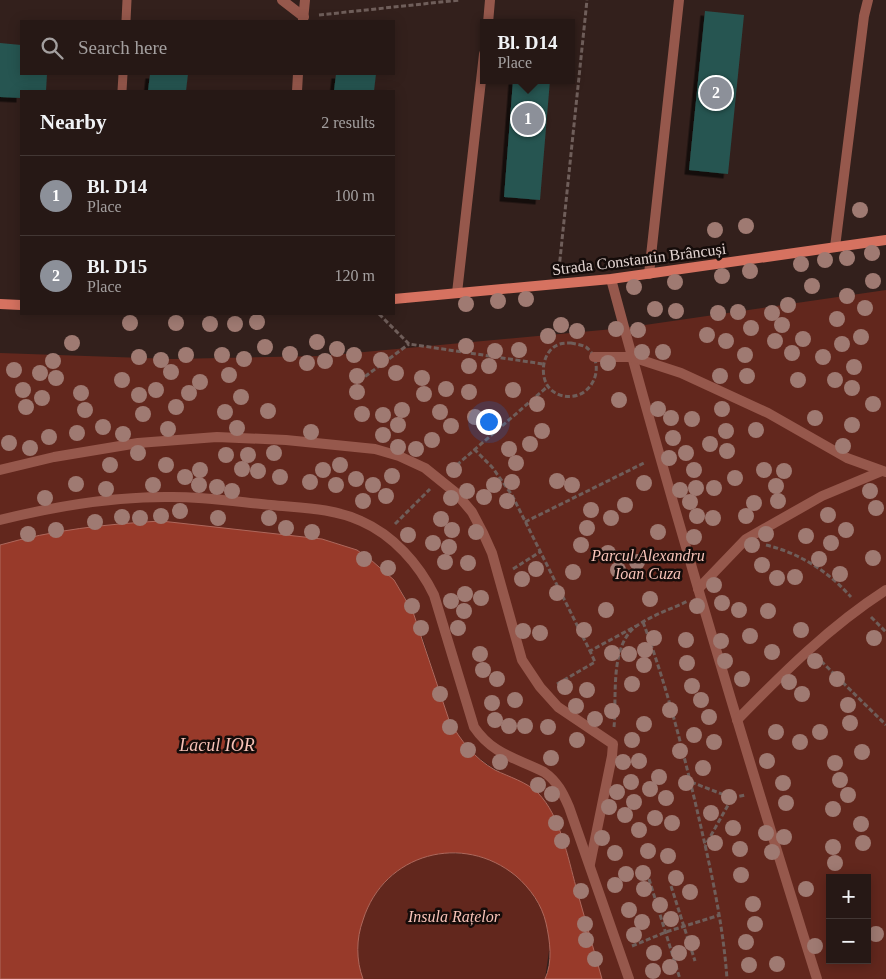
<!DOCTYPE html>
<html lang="en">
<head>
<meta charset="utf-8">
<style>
	body { margin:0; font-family:Georgia,serif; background:#2e211e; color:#f1f3f6 }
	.controls { position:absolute; right:15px; bottom:15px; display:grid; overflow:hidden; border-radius:0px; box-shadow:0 2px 12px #0003 }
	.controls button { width:45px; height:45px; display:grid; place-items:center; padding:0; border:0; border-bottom:1px solid #423734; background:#261815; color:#f1f3f6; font:25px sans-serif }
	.you { position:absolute; left:488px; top:421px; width:18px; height:18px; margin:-12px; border:4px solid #fff; border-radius:50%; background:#1a73e8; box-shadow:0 0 0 8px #1a73e833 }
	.badge { display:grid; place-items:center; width:32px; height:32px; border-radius:50%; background:#8c9099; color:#fff; font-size:16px; font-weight:700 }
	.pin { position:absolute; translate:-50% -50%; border:2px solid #fff; box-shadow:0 1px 5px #0006 }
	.popup { position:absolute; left:480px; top:19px; width:95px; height:65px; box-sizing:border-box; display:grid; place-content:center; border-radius:0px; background:#261815; filter:drop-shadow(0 1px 4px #0005); font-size:16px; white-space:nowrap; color:#a4a0a0 }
	.popup b { font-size:19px; color:#f1f3f6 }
	.popup::after { content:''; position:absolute; left:50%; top:100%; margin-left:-10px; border:10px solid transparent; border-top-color:#261815 }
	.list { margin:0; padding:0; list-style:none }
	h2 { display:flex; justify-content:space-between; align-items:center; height:65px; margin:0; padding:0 20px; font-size:21px }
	h2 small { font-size:16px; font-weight:400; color:#a4a0a0 }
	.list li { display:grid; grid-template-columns:32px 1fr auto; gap:15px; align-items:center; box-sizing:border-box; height:80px; padding:0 20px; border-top:1px solid #423734 }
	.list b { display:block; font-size:19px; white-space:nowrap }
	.list p { margin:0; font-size:16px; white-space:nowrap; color:#a4a0a0 }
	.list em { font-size:16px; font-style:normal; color:#a4a0a0 }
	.icon { flex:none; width:28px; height:28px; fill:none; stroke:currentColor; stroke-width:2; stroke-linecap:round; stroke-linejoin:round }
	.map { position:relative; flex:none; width:886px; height:979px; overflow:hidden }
	.search { position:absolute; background:#261815; box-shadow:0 2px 12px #0003; left:20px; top:20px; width:375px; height:55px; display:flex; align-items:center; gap:12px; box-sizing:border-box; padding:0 18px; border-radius:0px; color:#a4a0a0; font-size:19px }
	.panel { position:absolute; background:#261815; box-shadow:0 2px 12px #0003; left:20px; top:90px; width:375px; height:225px; border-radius:0px }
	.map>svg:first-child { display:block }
</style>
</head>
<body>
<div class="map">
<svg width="886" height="979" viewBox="0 0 886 979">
	<defs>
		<filter id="shadow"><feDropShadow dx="-4.5" dy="4.5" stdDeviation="0" flood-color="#0009"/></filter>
	</defs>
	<rect width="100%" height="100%" fill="#33201c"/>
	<!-- green -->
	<g fill="#62271d" fill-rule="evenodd">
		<path d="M 886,290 L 886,979 L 602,979 C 594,951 586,923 578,895 C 571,869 558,808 537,792 C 531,787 523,784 517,781 C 494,769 473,758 458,735 C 447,720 443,701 437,683 C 414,610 405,562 322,539 L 53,533 L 0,545 L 0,353 L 173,359 L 321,356 L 624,328 ZM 830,878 L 867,878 L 867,960 L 830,960 Z"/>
		<path d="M 442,853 L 473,854 L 503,865 L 527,886 L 544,913 L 550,944 L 545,979 L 363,979 C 348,939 365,895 399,870 C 403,867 407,863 412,861 C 421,857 432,855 442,853 Z"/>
	</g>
	<!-- water -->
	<path fill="#983a2a" stroke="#ae685c" d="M 161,521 L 322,539 L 357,550 L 371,560 L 394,580 L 413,612 L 449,720 C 461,741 474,758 495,770 C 509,777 527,782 538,793 C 560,815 568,858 576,887 C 585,918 593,948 602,979 L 545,979 C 553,962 550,941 546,923 C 542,905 530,888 516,876 C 463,832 384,853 363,920 C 356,939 356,960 363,979 L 0,979 L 0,545 C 52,530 107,524 161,521 Z"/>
	<!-- building -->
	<g fill="#275551" filter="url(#shadow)">
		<polygon points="705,11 744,15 728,174 689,170"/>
		<polygon points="0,43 21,45 21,74 47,74 46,91 21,91 21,98 0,97"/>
		<polygon points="150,74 188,74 186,91 148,91"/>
		<polygon points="336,74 376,74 374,91 334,91"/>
		<polygon points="513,80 550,80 540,200 504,197"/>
	</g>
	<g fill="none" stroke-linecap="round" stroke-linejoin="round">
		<!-- path -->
		<g stroke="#6f5e5a" stroke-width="3" stroke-dasharray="5 2.5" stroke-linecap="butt">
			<polyline points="319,15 460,0"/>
			<polyline points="559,269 587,0"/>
			<polyline points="379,314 409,344 543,364"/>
			<path d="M 571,343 C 576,344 582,345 586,347 C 608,365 592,401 564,396 C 557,395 549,390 546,383 C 540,370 544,349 560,344 C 563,343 567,343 571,343 Z"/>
			<polyline points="359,381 409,344"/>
			<polyline points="474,449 492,467 512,495 590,651 636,626"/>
			<polyline points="451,470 547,387"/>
			<polyline points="525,522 646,462"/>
			<polyline points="395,524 430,489"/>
			<path d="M 766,545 C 799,553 828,571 851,597"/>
			<polyline points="513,569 540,552"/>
			<polyline points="871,617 886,632"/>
			<path d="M 643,622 C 666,684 682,746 697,810 C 710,866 723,922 727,979"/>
			<polyline points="821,661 886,725"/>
			<polyline points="557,684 595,662 590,651"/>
			<path d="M 614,727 C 617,697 609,643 638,625 C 653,615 671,609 688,601"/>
			<polyline points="691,782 732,798 705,846"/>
			<polyline points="732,798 745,795"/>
			<polyline points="649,879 680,979"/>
			<polyline points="671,886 695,961"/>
			<polyline points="632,946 666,932 720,915"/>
		</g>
		<!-- lane -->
		<g stroke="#96584c" stroke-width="9">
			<polyline points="126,21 127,0"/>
			<polyline points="122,91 123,74"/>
		</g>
		<!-- street -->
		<g stroke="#96584c" stroke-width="10">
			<polyline points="282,0 304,17"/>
			<polyline points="303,20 305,0"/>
			<polyline points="488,23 490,0"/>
			<polyline points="297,91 298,74"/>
			<polyline points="835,247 864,16 868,0"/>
			<polyline points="649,274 679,0"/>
			<path d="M 611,279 C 674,514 744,747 817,979"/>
			<polyline points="457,293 484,54"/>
			<polyline points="594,357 632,357 681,373 768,413 847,458 886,472"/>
			<polyline points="0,470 54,457 138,443 217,437 286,440 375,449 399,456 425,468 456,493 472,512 483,533 492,553 522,660 540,687 558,707 613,744 612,756 590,864"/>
			<path d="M 0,520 C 56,506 115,496 173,497 C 206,497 239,502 271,505 C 301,508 333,508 361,521 C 393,535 419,564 434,595 L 474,727 C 493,755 517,758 544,772 C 557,781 563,793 569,807 L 629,979"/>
			<polyline points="698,589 746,539 822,496 882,471"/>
			<path d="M 737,720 C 783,673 830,626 886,590"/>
		</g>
		<!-- secondary -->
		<g stroke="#d67260" stroke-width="10">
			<polyline points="394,299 611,279 886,240"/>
			<polyline points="0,304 21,305"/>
		</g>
	</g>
	<!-- trees -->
	<g fill="#9f7a72">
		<circle cx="860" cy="210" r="8"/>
		<circle cx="746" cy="226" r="8"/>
		<circle cx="715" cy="230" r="8"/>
		<circle cx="872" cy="253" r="8"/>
		<circle cx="847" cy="258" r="8"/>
		<circle cx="825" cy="260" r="8"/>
		<circle cx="801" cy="264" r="8"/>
		<circle cx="750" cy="271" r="8"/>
		<circle cx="722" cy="276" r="8"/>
		<circle cx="873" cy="281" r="8"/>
		<circle cx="675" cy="282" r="8"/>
		<circle cx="812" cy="286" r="8"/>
		<circle cx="634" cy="287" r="8"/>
		<circle cx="847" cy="296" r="8"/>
		<circle cx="526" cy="299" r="8"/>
		<circle cx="498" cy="301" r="8"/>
		<circle cx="466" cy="304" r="8"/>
		<circle cx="788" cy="305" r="8"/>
		<circle cx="865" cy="308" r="8"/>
		<circle cx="655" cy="309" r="8"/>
		<circle cx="676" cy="311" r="8"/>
		<circle cx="738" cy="312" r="8"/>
		<circle cx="718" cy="313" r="8"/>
		<circle cx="772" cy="313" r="8"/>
		<circle cx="837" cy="319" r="8"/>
		<circle cx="257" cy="322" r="8"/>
		<circle cx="130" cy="323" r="8"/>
		<circle cx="176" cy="323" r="8"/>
		<circle cx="210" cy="324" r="8"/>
		<circle cx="235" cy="324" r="8"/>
		<circle cx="561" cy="325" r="8"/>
		<circle cx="782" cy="325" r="8"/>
		<circle cx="751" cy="328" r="8"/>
		<circle cx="616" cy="329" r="8"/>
		<circle cx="638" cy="330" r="8"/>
		<circle cx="577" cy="331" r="8"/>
		<circle cx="707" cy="335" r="8"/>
		<circle cx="548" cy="336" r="8"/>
		<circle cx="861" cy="337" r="8"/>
		<circle cx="803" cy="339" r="8"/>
		<circle cx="726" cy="341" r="8"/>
		<circle cx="775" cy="341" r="8"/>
		<circle cx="317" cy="342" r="8"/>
		<circle cx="72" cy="343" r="8"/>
		<circle cx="842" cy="344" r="8"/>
		<circle cx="466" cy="346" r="8"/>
		<circle cx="265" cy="347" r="8"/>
		<circle cx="337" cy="349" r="8"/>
		<circle cx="519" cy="350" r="8"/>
		<circle cx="495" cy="351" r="8"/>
		<circle cx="642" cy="352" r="8"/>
		<circle cx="663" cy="352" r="8"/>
		<circle cx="792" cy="353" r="8"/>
		<circle cx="290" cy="354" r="8"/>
		<circle cx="186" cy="355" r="8"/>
		<circle cx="222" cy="355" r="8"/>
		<circle cx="354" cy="355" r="8"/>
		<circle cx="745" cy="355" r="8"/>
		<circle cx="139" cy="357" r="8"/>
		<circle cx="823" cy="357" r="8"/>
		<circle cx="244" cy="359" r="8"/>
		<circle cx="161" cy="360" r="8"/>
		<circle cx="381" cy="360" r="8"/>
		<circle cx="53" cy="361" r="8"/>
		<circle cx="325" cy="361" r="8"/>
		<circle cx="307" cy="363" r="8"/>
		<circle cx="608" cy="363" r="8"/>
		<circle cx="469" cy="366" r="8"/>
		<circle cx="489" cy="366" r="8"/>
		<circle cx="854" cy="367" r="8"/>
		<circle cx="14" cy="370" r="8"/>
		<circle cx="171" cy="372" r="8"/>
		<circle cx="40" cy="373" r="8"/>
		<circle cx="396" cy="373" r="8"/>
		<circle cx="229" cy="375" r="8"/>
		<circle cx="357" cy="376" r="8"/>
		<circle cx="720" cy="376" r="8"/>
		<circle cx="747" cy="376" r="8"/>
		<circle cx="56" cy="378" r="8"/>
		<circle cx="422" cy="378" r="8"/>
		<circle cx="122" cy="380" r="8"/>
		<circle cx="798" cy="380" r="8"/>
		<circle cx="835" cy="380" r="8"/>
		<circle cx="200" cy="382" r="8"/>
		<circle cx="852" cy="388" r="8"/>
		<circle cx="446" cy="389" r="8"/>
		<circle cx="23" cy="390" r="8"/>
		<circle cx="156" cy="390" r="8"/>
		<circle cx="513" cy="390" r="8"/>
		<circle cx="357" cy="392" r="8"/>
		<circle cx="469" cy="392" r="8"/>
		<circle cx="81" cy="393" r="8"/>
		<circle cx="189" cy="393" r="8"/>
		<circle cx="424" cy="394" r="8"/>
		<circle cx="139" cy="395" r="8"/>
		<circle cx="241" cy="397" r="8"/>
		<circle cx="42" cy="398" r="8"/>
		<circle cx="619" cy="400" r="8"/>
		<circle cx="537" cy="404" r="8"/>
		<circle cx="873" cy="404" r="8"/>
		<circle cx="26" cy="407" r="8"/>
		<circle cx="176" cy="407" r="8"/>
		<circle cx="658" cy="409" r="8"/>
		<circle cx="722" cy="409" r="8"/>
		<circle cx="85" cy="410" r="8"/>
		<circle cx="402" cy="410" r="8"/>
		<circle cx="268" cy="411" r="8"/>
		<circle cx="225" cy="412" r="8"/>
		<circle cx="440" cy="412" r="8"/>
		<circle cx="143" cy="414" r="8"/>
		<circle cx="362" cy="414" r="8"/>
		<circle cx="383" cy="415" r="8"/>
		<circle cx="475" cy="417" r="8"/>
		<circle cx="671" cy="418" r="8"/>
		<circle cx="815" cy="418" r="8"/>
		<circle cx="692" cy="419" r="8"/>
		<circle cx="398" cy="425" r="8"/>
		<circle cx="852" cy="425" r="8"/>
		<circle cx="451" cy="426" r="8"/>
		<circle cx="103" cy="427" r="8"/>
		<circle cx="237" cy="428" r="8"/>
		<circle cx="168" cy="429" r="8"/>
		<circle cx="756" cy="430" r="8"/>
		<circle cx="542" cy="431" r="8"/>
		<circle cx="726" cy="431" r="8"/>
		<circle cx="311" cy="432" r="8"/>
		<circle cx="77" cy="433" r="8"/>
		<circle cx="123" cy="434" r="8"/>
		<circle cx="383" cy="435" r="8"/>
		<circle cx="49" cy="437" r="8"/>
		<circle cx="673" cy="438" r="8"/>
		<circle cx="432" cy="440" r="8"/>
		<circle cx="9" cy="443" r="8"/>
		<circle cx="530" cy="444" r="8"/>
		<circle cx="710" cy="444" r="8"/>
		<circle cx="843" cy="446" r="8"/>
		<circle cx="398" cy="447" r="8"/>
		<circle cx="30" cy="448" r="8"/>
		<circle cx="416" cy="449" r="8"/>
		<circle cx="509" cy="449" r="8"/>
		<circle cx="727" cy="451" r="8"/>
		<circle cx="138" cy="453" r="8"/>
		<circle cx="274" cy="453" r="8"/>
		<circle cx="686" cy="453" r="8"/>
		<circle cx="226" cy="455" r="8"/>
		<circle cx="248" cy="455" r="8"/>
		<circle cx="669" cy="458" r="8"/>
		<circle cx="516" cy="463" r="8"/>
		<circle cx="110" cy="465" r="8"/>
		<circle cx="166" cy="465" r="8"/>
		<circle cx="340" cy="465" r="8"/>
		<circle cx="242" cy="469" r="8"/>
		<circle cx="200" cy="470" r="8"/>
		<circle cx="323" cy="470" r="8"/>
		<circle cx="454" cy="470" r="8"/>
		<circle cx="694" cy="470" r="8"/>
		<circle cx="764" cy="470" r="8"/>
		<circle cx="258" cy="471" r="8"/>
		<circle cx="784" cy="471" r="8"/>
		<circle cx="392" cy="476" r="8"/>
		<circle cx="185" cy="477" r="8"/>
		<circle cx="280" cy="477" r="8"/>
		<circle cx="735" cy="478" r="8"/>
		<circle cx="356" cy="479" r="8"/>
		<circle cx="557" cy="481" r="8"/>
		<circle cx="310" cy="482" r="8"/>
		<circle cx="512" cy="482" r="8"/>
		<circle cx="644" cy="483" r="8"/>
		<circle cx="76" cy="484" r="8"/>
		<circle cx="153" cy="485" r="8"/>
		<circle cx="199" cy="485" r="8"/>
		<circle cx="336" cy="485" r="8"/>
		<circle cx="373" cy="485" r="8"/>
		<circle cx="494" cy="485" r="8"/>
		<circle cx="572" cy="485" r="8"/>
		<circle cx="776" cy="486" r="8"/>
		<circle cx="217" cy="487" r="8"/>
		<circle cx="696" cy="488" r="8"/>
		<circle cx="714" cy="488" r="8"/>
		<circle cx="106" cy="489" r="8"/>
		<circle cx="680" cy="490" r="8"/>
		<circle cx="232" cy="491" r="8"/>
		<circle cx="467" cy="491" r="8"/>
		<circle cx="870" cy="491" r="8"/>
		<circle cx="386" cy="496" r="8"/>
		<circle cx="484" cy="497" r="8"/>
		<circle cx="45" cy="498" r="8"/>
		<circle cx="451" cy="498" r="8"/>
		<circle cx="363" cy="501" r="8"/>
		<circle cx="507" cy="501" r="8"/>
		<circle cx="778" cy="501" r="8"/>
		<circle cx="690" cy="502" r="8"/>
		<circle cx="754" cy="503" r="8"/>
		<circle cx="625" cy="505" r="8"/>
		<circle cx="876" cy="508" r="8"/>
		<circle cx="591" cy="510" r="8"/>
		<circle cx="180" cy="511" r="8"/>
		<circle cx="828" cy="515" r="8"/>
		<circle cx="161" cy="516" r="8"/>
		<circle cx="697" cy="516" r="8"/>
		<circle cx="746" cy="516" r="8"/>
		<circle cx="122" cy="517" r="8"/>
		<circle cx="140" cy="518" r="8"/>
		<circle cx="218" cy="518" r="8"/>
		<circle cx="269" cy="518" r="8"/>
		<circle cx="611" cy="518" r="8"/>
		<circle cx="713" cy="518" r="8"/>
		<circle cx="441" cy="519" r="8"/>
		<circle cx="95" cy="522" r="8"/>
		<circle cx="286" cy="528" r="8"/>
		<circle cx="587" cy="528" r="8"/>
		<circle cx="56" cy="530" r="8"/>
		<circle cx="452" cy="530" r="8"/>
		<circle cx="846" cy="530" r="8"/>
		<circle cx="312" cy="532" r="8"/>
		<circle cx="476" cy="532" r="8"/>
		<circle cx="658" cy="532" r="8"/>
		<circle cx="28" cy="534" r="8"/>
		<circle cx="766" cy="534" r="8"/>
		<circle cx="408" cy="535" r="8"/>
		<circle cx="806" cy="536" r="8"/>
		<circle cx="694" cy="537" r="8"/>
		<circle cx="433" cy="543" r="8"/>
		<circle cx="831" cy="543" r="8"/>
		<circle cx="581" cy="545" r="8"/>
		<circle cx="752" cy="545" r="8"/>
		<circle cx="449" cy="547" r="8"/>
		<circle cx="608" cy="553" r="8"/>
		<circle cx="873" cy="558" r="8"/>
		<circle cx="364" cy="559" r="8"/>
		<circle cx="819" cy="559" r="8"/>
		<circle cx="445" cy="562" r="8"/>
		<circle cx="637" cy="562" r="8"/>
		<circle cx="468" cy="563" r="8"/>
		<circle cx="762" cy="565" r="8"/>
		<circle cx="388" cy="568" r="8"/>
		<circle cx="536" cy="569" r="8"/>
		<circle cx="618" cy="570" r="8"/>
		<circle cx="573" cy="572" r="8"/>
		<circle cx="840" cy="574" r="8"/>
		<circle cx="795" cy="577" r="8"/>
		<circle cx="777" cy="578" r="8"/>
		<circle cx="522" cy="579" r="8"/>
		<circle cx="714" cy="585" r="8"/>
		<circle cx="557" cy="593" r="8"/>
		<circle cx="465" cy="594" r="8"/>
		<circle cx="481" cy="598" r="8"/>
		<circle cx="650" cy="599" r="8"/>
		<circle cx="451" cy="601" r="8"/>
		<circle cx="722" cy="603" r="8"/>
		<circle cx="412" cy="606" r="8"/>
		<circle cx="697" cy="606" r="8"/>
		<circle cx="606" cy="610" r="8"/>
		<circle cx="739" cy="610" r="8"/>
		<circle cx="464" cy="611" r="8"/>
		<circle cx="768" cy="611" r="8"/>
		<circle cx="421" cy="628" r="8"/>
		<circle cx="458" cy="628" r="8"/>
		<circle cx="584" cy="630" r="8"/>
		<circle cx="801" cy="630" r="8"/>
		<circle cx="523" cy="631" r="8"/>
		<circle cx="540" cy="633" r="8"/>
		<circle cx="750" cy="636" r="8"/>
		<circle cx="654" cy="638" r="8"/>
		<circle cx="874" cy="638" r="8"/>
		<circle cx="686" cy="640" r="8"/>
		<circle cx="721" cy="641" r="8"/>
		<circle cx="645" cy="650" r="8"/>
		<circle cx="772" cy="652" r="8"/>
		<circle cx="612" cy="653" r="8"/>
		<circle cx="480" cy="654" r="8"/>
		<circle cx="629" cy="654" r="8"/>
		<circle cx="725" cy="661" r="8"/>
		<circle cx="815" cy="661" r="8"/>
		<circle cx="687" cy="663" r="8"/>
		<circle cx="644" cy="665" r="8"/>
		<circle cx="483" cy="670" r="8"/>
		<circle cx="497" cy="679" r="8"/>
		<circle cx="742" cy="679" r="8"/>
		<circle cx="837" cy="679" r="8"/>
		<circle cx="789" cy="682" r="8"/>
		<circle cx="632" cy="684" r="8"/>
		<circle cx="692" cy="686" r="8"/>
		<circle cx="565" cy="687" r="8"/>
		<circle cx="587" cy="690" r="8"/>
		<circle cx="440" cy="694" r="8"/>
		<circle cx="802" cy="694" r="8"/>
		<circle cx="515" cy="700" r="8"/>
		<circle cx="701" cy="700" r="8"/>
		<circle cx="492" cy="703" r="8"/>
		<circle cx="848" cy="705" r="8"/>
		<circle cx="576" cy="706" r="8"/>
		<circle cx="670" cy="710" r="8"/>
		<circle cx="612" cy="711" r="8"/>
		<circle cx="709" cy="717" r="8"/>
		<circle cx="595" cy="719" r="8"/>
		<circle cx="495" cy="720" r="8"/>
		<circle cx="850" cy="723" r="8"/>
		<circle cx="644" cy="724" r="8"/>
		<circle cx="509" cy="726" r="8"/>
		<circle cx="525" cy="726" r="8"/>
		<circle cx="450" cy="727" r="8"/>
		<circle cx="548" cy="727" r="8"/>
		<circle cx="776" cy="732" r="8"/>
		<circle cx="820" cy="732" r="8"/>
		<circle cx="694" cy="735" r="8"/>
		<circle cx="577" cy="740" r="8"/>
		<circle cx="632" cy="740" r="8"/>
		<circle cx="714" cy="742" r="8"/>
		<circle cx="800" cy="742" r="8"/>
		<circle cx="468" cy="750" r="8"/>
		<circle cx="680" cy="751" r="8"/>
		<circle cx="862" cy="752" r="8"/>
		<circle cx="551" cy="758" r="8"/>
		<circle cx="639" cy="761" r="8"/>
		<circle cx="767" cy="761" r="8"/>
		<circle cx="500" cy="762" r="8"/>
		<circle cx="623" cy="762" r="8"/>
		<circle cx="835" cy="763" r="8"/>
		<circle cx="703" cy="768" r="8"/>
		<circle cx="659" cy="777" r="8"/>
		<circle cx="840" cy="780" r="8"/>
		<circle cx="631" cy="782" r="8"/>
		<circle cx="686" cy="783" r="8"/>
		<circle cx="783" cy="783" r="8"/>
		<circle cx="538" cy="785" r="8"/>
		<circle cx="650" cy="789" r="8"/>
		<circle cx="617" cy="792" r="8"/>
		<circle cx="552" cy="794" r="8"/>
		<circle cx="848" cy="795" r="8"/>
		<circle cx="729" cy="797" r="8"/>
		<circle cx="666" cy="798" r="8"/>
		<circle cx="634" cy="802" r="8"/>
		<circle cx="786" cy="803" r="8"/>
		<circle cx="609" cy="807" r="8"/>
		<circle cx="833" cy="809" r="8"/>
		<circle cx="711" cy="813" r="8"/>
		<circle cx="625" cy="815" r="8"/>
		<circle cx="655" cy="818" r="8"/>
		<circle cx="556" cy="823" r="8"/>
		<circle cx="672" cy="823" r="8"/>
		<circle cx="861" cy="824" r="8"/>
		<circle cx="733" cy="828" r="8"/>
		<circle cx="639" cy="830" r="8"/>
		<circle cx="766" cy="833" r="8"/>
		<circle cx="784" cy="837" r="8"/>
		<circle cx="602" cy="838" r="8"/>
		<circle cx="562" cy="841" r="8"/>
		<circle cx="715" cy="843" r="8"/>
		<circle cx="863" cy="843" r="8"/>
		<circle cx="833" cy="847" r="8"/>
		<circle cx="740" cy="849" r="8"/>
		<circle cx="648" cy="851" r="8"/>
		<circle cx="772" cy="852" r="8"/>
		<circle cx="615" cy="853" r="8"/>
		<circle cx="668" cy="856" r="8"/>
		<circle cx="835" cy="863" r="8"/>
		<circle cx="643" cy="873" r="8"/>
		<circle cx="626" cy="874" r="8"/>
		<circle cx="741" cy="875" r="8"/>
		<circle cx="676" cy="878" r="8"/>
		<circle cx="615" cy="885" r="8"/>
		<circle cx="644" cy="889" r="8"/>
		<circle cx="806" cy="889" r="8"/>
		<circle cx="581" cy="891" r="8"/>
		<circle cx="690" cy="892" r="8"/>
		<circle cx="753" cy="904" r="8"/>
		<circle cx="660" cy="905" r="8"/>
		<circle cx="629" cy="910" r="8"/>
		<circle cx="671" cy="919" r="8"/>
		<circle cx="642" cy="922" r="8"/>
		<circle cx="585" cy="924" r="8"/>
		<circle cx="755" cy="924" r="8"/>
		<circle cx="876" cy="934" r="8"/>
		<circle cx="634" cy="935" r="8"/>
		<circle cx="586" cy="940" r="8"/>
		<circle cx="746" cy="942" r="8"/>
		<circle cx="692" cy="943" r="8"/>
		<circle cx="815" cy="946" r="8"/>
		<circle cx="654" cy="953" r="8"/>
		<circle cx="679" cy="953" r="8"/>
		<circle cx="595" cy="959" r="8"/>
		<circle cx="777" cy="964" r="8"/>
		<circle cx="749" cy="965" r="8"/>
		<circle cx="670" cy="967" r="8"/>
		<circle cx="653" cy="971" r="8"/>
	</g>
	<g text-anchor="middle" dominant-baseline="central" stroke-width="5" stroke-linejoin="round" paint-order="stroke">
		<!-- street labels -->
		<g font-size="16" fill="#e2d4d1" stroke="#150c0a">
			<text transform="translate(639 259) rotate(-7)">Strada Constantin Brâncuși</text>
		</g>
		<!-- park labels -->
		<g font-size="16" font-style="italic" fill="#f8c3b8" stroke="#150c0a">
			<text x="648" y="555">Parcul Alexandru<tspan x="648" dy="18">Ioan Cuza</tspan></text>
			<text x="454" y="916">Insula Rațelor</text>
		</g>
		<!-- water labels -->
		<g font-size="18" font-style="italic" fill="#f6c0b5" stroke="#150c0a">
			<text x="217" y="745">Lacul IOR</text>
		</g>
	</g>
</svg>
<div class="controls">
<button>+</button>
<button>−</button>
</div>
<div class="you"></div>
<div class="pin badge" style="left:528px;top:119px">1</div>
<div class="popup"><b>Bl. D14</b>Place</div>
<div class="pin badge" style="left:716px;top:93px">2</div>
<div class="search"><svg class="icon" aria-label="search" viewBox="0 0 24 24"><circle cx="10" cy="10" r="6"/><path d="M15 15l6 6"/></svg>Search here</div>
<section class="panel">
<h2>Nearby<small>2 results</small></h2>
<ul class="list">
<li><span class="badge">1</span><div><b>Bl. D14</b><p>Place</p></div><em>100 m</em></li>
<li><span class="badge">2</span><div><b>Bl. D15</b><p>Place</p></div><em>120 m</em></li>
</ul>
</section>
</div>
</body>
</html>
